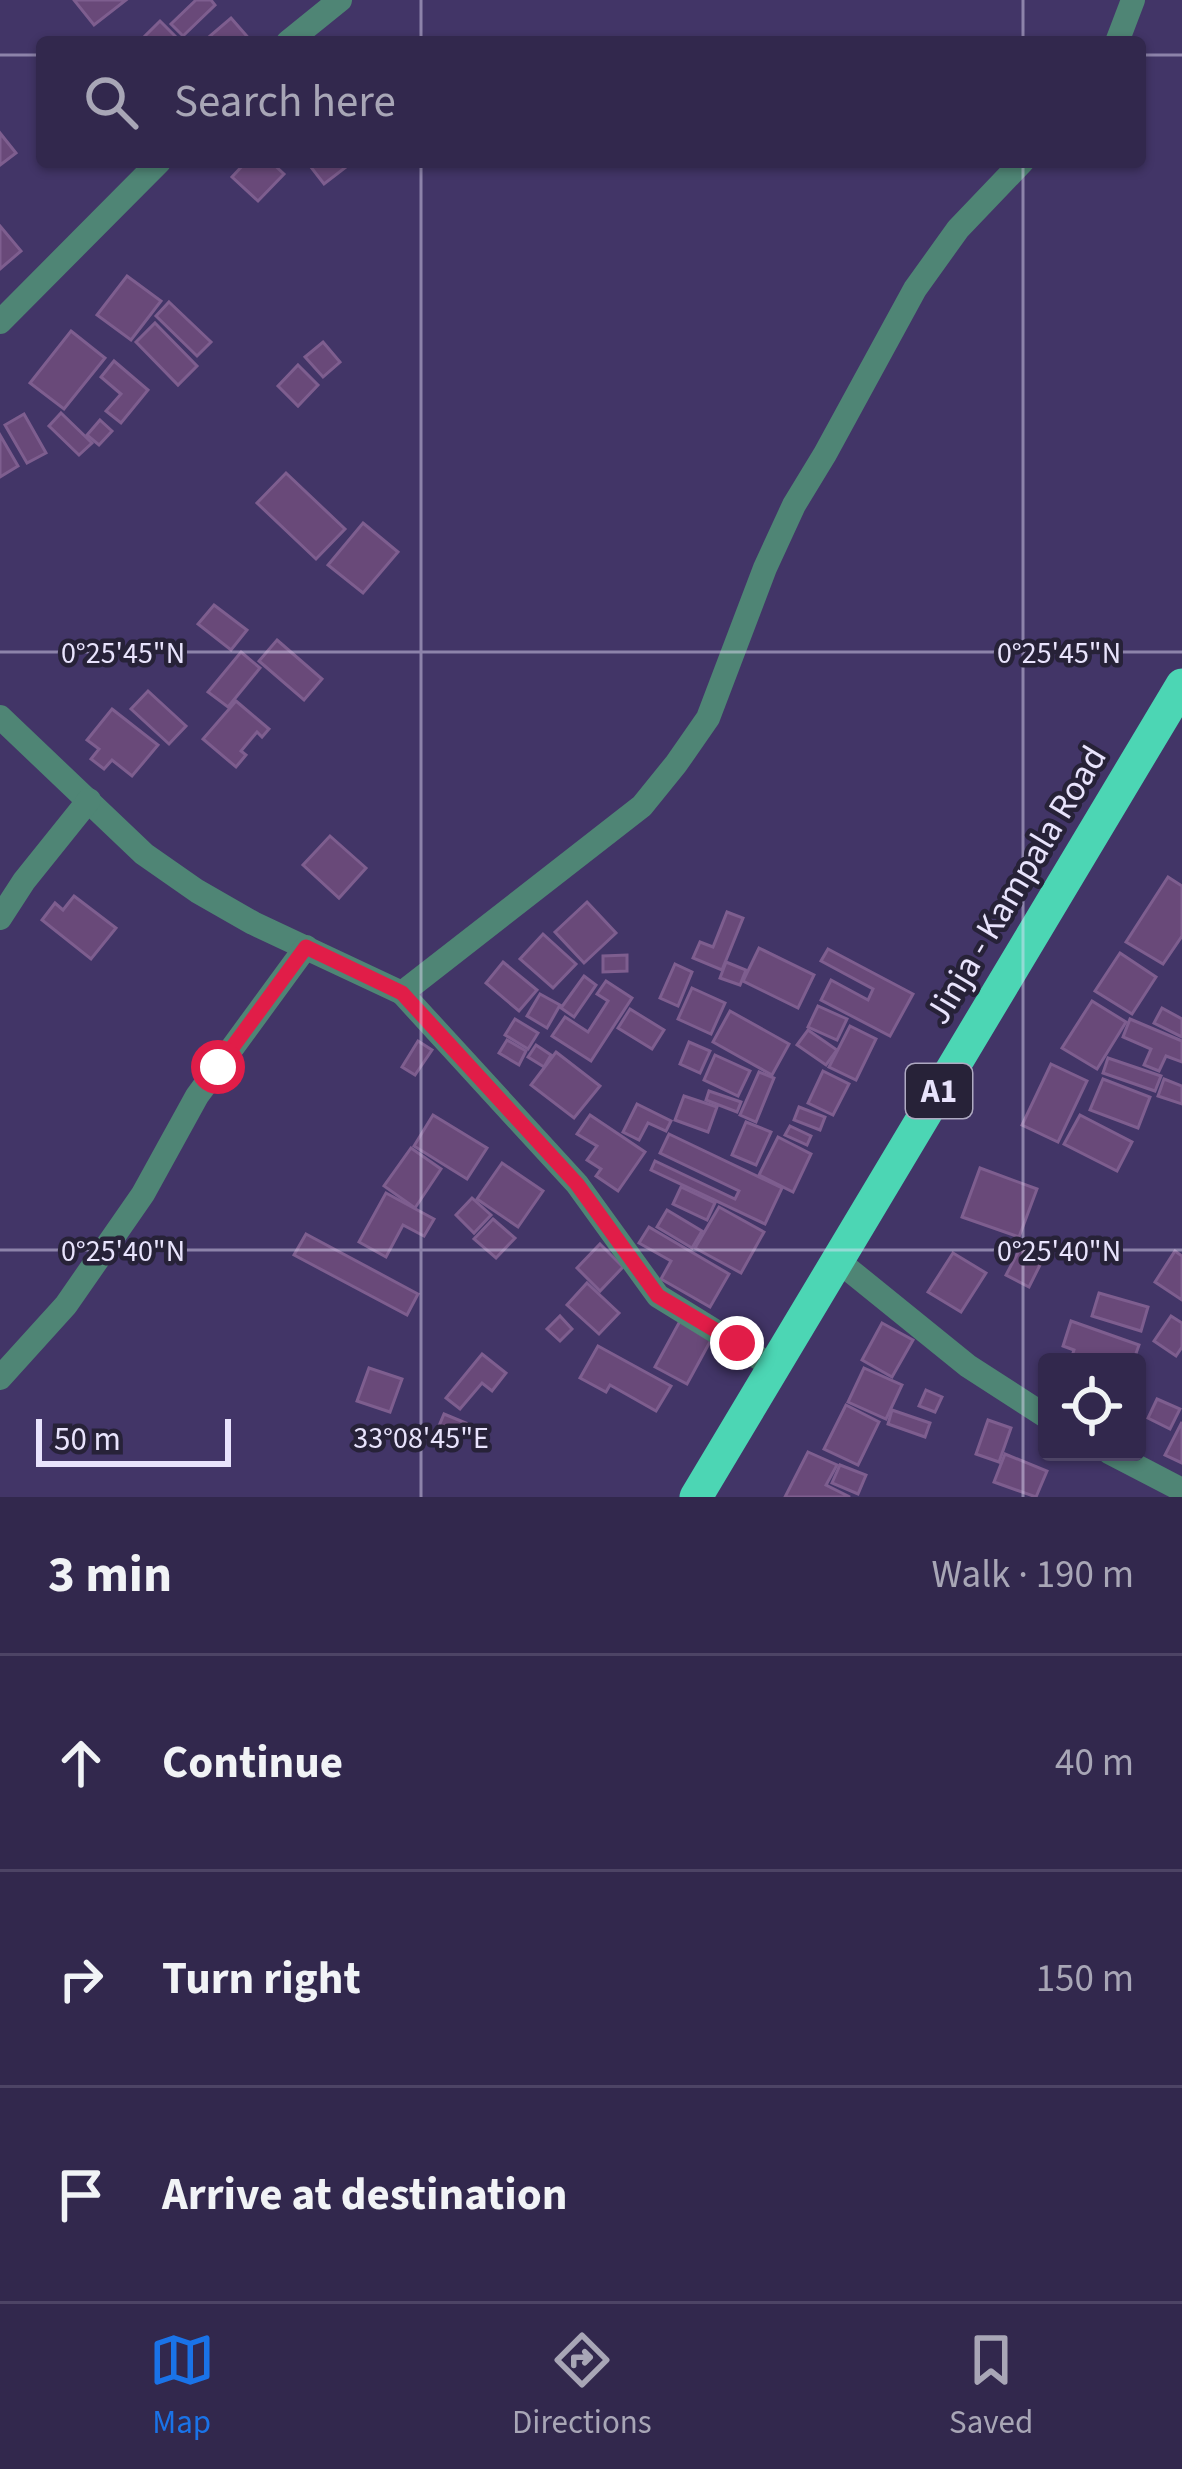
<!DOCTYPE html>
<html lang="en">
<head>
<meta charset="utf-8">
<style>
	body { margin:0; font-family:"Source Sans 3",sans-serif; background:#3a3054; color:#f1f3f6 }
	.controls { position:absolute; right:36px; bottom:36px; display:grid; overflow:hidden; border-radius:12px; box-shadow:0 3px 9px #0004 }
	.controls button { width:108px; height:108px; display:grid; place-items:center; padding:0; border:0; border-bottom:3px solid #4d4465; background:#32284d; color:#f1f3f6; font:60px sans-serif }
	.scale { position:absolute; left:36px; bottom:30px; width:195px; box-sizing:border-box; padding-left:12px; border:6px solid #e8e3fc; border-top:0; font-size:33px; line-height:42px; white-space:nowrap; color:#e8e3fc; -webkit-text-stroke:9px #272238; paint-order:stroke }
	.stop { position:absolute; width:36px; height:36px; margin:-27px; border:9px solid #e11d48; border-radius:50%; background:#fff }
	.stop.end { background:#e11d48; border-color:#fff; box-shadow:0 3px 12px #0008 }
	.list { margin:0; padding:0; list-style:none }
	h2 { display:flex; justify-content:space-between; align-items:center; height:156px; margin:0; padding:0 48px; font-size:51px }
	h2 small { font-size:39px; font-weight:400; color:#a8a6b6 }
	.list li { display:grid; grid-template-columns:78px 1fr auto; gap:36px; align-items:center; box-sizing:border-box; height:216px; padding:0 48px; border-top:3px solid #4d4465 }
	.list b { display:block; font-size:45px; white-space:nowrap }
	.list em { font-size:39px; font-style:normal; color:#a8a6b6 }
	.icon { flex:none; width:66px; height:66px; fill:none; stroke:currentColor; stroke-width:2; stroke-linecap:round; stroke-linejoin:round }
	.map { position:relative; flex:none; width:1182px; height:1497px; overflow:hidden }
	.search { position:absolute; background:#32284d; box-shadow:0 3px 9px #0004; left:36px; right:36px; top:36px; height:132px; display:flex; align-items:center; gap:30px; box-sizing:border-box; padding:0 42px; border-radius:12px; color:#a8a6b6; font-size:45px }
	.sheet { height:804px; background:#32284d }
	nav { display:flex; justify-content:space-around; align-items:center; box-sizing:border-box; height:168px; border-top:3px solid #4d4465; background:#32284d; font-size:33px; color:#a8a6b6 }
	nav a { display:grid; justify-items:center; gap:6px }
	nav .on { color:#1a73e8 }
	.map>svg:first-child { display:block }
</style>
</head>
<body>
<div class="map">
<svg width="1182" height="1497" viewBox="0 0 1182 1497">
	<rect width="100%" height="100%" fill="#423567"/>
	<!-- building -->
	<g fill="#694979" stroke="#7e5e8f" stroke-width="3">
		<polygon points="74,0 126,0 94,25"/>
		<polygon points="196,0 211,0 215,5 183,36 171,24"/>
		<polygon points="231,18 252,42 203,42"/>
		<polygon points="160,21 178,39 175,42 152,42 145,36"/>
		<polygon points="0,133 16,153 0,165"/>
		<polygon points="246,162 271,162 284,174 258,201 232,177"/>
		<polygon points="307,162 342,162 346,167 324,184"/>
		<polygon points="0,226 21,251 0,269"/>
		<polygon points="127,276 161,301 131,340 97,315"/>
		<polygon points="169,302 211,342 197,356 156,316"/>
		<polygon points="155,323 197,366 178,385 136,342"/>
		<polygon points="71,331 105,358 64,409 30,383"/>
		<polygon points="323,342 340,362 323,377 305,357"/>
		<polygon points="114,361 148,390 121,423 106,411 121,394 101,377"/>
		<polygon points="298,365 318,385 298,406 278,386"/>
		<polygon points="61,413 92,443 79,455 49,426"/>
		<polygon points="24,414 46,453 27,463 5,425"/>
		<polygon points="100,420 112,431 99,445 87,435"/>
		<polygon points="0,435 18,466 0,477"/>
		<polygon points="286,473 345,529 316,559 257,503"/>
		<polygon points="363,523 398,552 363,593 328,565"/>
		<polygon points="214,605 247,630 231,650 198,624"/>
		<polygon points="277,640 322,679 304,700 259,661"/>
		<polygon points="241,652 260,668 228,707 208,692"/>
		<polygon points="148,691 186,726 169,744 131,709"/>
		<polygon points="236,701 269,729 262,737 257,732 241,751 246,755 236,767 203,739"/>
		<polygon points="112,709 158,745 132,776 112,760 104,769 91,759 99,749 87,740"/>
		<polygon points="330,836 366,868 339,898 303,865"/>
		<polygon points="1168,877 1182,886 1182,936 1163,964 1126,942"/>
		<polygon points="74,896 116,928 91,959 42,920 55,903 63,910"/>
		<polygon points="587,902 616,933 584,963 555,932"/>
		<polygon points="727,912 743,918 722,970 693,958 700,942 713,947"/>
		<polygon points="543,934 576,964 553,988 520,959"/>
		<polygon points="759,948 814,975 798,1008 743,981"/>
		<polygon points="828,949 913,994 890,1036 821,1000 831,980 868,1000 873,989 821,961"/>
		<polygon points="1120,953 1156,977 1132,1014 1095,991"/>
		<polygon points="627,955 627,971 603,972 603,956"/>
		<polygon points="503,962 537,990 519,1011 486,983"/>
		<polygon points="726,962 746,970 740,985 720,978"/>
		<polygon points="675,964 692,972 678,1006 660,998"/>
		<polygon points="584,976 596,985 574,1017 561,1008"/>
		<polygon points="606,981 632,998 591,1061 552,1036 565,1017 588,1032 608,1001 597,994"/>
		<polygon points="692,988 725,1003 711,1034 678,1019"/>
		<polygon points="540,994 560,1005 547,1028 527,1016"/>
		<polygon points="1092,1001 1126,1022 1097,1069 1062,1048"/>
		<polygon points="818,1006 847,1019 837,1040 808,1027"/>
		<polygon points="1162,1008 1182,1019 1182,1037 1154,1023"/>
		<polygon points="630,1009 664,1030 652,1049 618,1028"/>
		<polygon points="730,1011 789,1044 772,1075 713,1042"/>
		<polygon points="515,1019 538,1033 528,1049 505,1035"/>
		<polygon points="1130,1019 1182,1041 1182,1062 1166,1056 1159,1071 1144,1065 1151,1049 1123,1037"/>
		<polygon points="850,1026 876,1039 856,1080 829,1067"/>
		<polygon points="808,1030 837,1050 826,1065 797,1045"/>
		<polygon points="507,1040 526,1051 519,1065 499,1053"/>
		<polygon points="418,1041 432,1050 415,1075 402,1067"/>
		<polygon points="689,1042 710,1051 700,1073 680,1064"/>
		<polygon points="536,1045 551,1055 544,1067 528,1057"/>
		<polygon points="556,1052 600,1086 574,1118 531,1085"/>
		<polygon points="715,1055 750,1071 738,1096 704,1080"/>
		<polygon points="1108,1058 1161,1076 1155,1091 1103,1073"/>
		<polygon points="1051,1064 1087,1081 1058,1142 1022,1125"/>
		<polygon points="823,1071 849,1084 833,1115 808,1103"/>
		<polygon points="759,1072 774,1078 756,1122 740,1115"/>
		<polygon points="1103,1079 1150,1097 1138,1128 1090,1110"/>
		<polygon points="1164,1079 1182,1086 1182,1104 1158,1096"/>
		<polygon points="709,1091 741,1102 737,1112 706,1100"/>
		<polygon points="684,1096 717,1107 708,1132 675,1120"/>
		<polygon points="637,1104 671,1121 666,1131 648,1123 639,1140 623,1132"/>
		<polygon points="799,1107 825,1117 820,1130 794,1120"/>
		<polygon points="433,1115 487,1148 467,1179 414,1146"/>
		<polygon points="590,1115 645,1152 618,1191 596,1176 601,1169 587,1160 597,1146 577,1134"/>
		<polygon points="1080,1115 1132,1142 1117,1171 1064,1144"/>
		<polygon points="746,1122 771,1132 756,1165 732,1155"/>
		<polygon points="790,1126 811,1136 807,1145 785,1135"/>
		<polygon points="669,1134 782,1188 765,1224 651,1170 655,1161 735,1199 739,1191 660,1153"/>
		<polygon points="778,1137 811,1154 793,1192 759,1175"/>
		<polygon points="411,1148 441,1169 415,1208 384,1186"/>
		<polygon points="502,1163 543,1191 518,1227 477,1199"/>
		<polygon points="980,1168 1037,1189 1019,1237 962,1217"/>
		<polygon points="681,1187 715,1203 707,1220 673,1204"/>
		<polygon points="386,1193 434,1219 424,1236 403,1225 386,1257 359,1242"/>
		<polygon points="472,1198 491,1215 474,1233 456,1215"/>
		<polygon points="719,1207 764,1232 741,1273 695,1248"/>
		<polygon points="667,1210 702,1231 692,1248 657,1227"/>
		<polygon points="493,1219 515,1238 496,1258 474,1239"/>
		<polygon points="649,1227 729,1274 710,1307 661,1279 671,1261 639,1243"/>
		<polygon points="306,1234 418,1294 407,1315 294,1255"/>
		<polygon points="1023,1243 1045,1255 1029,1287 1006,1275"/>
		<polygon points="600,1244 623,1267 600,1291 577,1268"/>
		<polygon points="1175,1251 1182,1256 1182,1300 1155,1282"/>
		<polygon points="953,1253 986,1273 961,1312 928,1292"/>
		<polygon points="587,1283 619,1313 599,1334 567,1305"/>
		<polygon points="1099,1293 1148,1307 1141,1331 1092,1316"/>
		<polygon points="560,1316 572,1329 560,1341 547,1329"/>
		<polygon points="1171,1316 1182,1323 1182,1347 1176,1356 1154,1341"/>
		<polygon points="680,1321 712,1338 687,1384 655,1367"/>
		<polygon points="1071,1321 1139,1345 1133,1362 1070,1362 1074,1350 1063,1346"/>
		<polygon points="882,1323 913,1340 892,1377 862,1360"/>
		<polygon points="598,1346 671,1386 656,1411 610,1385 606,1392 580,1378"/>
		<polygon points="482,1354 506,1373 492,1391 482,1383 460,1409 446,1398"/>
		<polygon points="369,1368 402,1379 390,1412 357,1401"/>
		<polygon points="864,1368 902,1385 886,1419 848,1402"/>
		<polygon points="926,1390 942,1397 935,1412 919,1406"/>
		<polygon points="1157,1399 1180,1409 1170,1429 1148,1418"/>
		<polygon points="846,1405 879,1422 858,1465 824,1449"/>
		<polygon points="892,1410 930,1423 925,1437 888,1424"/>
		<polygon points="444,1414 466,1423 457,1442 436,1433"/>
		<polygon points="988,1420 1011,1428 999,1462 976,1454"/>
		<polygon points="1182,1422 1182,1463 1165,1455"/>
		<polygon points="808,1452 837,1465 826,1485 850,1497 785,1497"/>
		<polygon points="1005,1454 1047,1471 1036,1497 994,1482"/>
		<polygon points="840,1465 866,1475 858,1494 832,1483"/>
	</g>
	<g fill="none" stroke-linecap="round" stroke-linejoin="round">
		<!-- minor -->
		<g stroke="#4f8575" stroke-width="24">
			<polyline points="288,42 340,0"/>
			<polyline points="1117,42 1133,0"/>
			<polyline points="0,322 159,162"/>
			<polyline points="0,717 144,854 197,891 253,923 402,993 577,1184 658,1296 775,1368"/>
			<polyline points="0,918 24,881 89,800"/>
			<polyline points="402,993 642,806 676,764 708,718 765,568 794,505 825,454 915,289 958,229 1022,162"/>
			<polyline points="837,1260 968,1366 1047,1417"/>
			<polyline points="0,1378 66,1305 143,1194 197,1096 306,947"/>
			<polyline points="1109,1452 1182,1490"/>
		</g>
		<!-- trunk -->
		<polyline stroke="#4cd6b4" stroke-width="33" points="696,1497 1182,685"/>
	</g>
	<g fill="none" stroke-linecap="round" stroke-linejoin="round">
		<!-- route -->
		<polyline stroke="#e11d48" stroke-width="15" points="218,1067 306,947 402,993 577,1184 658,1296 737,1343"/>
	</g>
	<!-- ticks -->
	<path fill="none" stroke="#e8e3fc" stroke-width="3" stroke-opacity="0.45" d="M 421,0 L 421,42M 1023,0 L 1023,42M 0,55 L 42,55M 1140,55 L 1182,55M 421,162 L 421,1497M 1023,162 L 1023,1497M 0,652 L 1182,652M 0,1250 L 1182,1250"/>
	<g text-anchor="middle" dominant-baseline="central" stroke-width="9" stroke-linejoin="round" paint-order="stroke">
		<!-- shield labels -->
		<rect fill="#272238" stroke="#aea9c1" stroke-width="3" x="906" y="1064" width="66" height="54" rx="9"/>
		<g font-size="33" font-weight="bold" fill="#e8e3fc">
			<text x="939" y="1091">A1</text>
		</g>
		<!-- street labels -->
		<g font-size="36" fill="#e8e3fc" stroke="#272238">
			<text transform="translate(1016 885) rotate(-59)">Jinja - Kampala Road</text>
		</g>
	</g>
	<g font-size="30" text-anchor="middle" fill="#e8e3fc" stroke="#272238" stroke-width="9" stroke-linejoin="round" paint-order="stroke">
		<text x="123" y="663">0°25'45"N</text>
		<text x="1059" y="663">0°25'45"N</text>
		<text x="123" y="1261">0°25'40"N</text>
		<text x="1059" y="1261">0°25'40"N</text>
		<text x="421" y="1448">33°08'45"E</text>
	</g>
</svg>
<div class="controls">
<button><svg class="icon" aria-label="locate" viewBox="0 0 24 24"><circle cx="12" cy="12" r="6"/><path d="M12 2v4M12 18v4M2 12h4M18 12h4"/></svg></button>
</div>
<div class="scale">50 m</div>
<div class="stop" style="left:218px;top:1067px"></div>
<div class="stop end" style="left:737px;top:1343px"></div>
<div class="search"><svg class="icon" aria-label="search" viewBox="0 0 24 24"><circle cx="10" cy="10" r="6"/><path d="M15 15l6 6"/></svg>Search here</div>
</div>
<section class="sheet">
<h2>3 min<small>Walk · 190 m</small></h2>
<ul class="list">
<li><svg class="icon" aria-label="ahead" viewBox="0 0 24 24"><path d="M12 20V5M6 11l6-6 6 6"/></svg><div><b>Continue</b></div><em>40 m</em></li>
<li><svg class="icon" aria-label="right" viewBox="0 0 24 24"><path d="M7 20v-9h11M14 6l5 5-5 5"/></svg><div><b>Turn right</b></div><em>150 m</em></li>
<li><svg class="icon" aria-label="arrive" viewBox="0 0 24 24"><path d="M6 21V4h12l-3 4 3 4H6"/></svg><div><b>Arrive at destination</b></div></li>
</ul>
</section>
<nav>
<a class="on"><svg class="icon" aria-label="map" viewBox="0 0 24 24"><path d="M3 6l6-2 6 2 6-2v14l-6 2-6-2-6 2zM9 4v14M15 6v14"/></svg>Map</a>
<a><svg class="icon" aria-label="directions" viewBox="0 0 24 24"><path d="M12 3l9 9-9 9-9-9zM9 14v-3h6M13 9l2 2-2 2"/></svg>Directions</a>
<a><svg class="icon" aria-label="saved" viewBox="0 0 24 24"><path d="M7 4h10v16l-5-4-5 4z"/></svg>Saved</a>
</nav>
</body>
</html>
